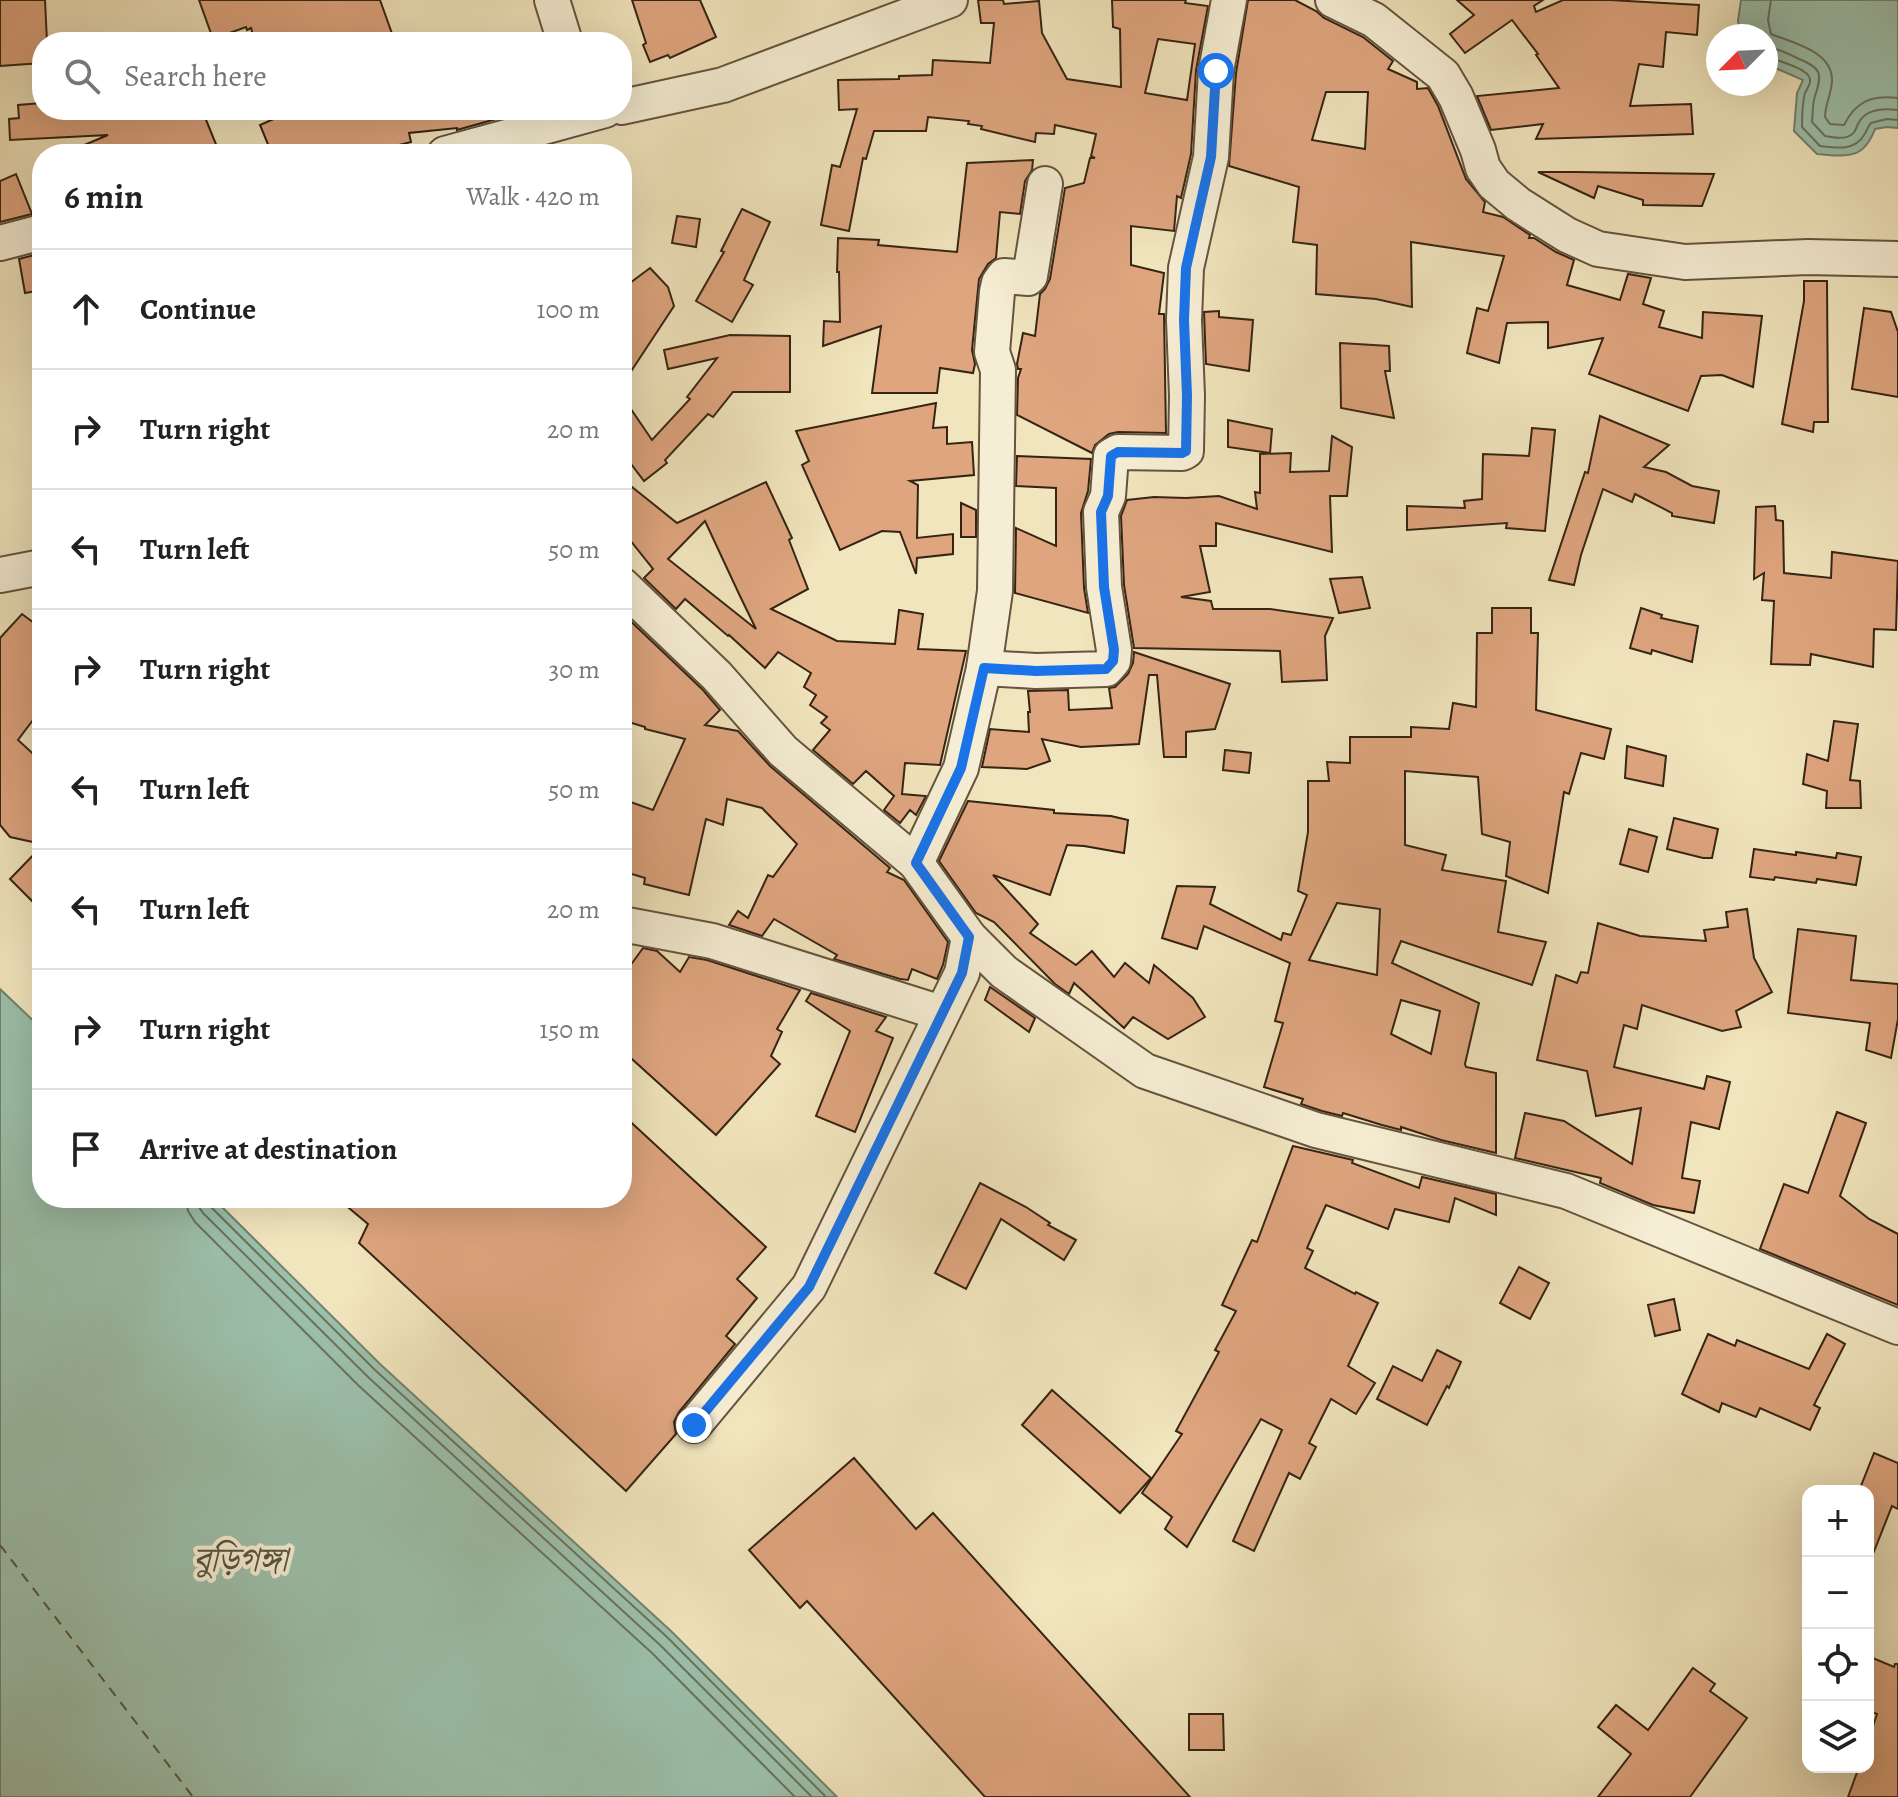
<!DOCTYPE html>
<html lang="en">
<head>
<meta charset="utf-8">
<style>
	body { margin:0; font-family:Alegreya,"Noto Serif Bengali",serif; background:#f2f2f2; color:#222 }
	.controls { position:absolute; right:24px; bottom:24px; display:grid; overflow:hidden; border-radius:16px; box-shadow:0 8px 32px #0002 }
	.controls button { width:72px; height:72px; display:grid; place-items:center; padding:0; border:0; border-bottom:2px solid #e0e0e0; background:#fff; color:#222; font:40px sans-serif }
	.compass { position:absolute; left:1706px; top:24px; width:72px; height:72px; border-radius:50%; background:#fff; box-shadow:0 8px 32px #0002; rotate:246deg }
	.stop { position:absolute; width:24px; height:24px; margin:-18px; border:6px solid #1a73e8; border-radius:50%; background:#fff }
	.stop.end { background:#1a73e8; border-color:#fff; box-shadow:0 2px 8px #0008 }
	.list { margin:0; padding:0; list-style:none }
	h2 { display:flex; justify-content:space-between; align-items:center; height:104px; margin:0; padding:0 32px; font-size:34px }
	h2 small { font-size:26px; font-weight:400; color:#767676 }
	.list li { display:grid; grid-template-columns:52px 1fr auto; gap:24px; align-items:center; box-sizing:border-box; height:120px; padding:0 32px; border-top:2px solid #e0e0e0 }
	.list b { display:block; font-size:30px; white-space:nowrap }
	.list em { font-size:26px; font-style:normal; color:#767676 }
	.icon { flex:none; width:44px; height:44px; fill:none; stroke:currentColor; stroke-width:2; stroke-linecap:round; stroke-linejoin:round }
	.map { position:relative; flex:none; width:1898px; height:1797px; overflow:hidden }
	.search { position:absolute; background:#fff; box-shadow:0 8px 32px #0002; left:32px; top:32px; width:600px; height:88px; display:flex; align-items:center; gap:20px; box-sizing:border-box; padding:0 28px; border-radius:32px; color:#767676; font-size:30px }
	.panel { position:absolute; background:#fff; box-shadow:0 8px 32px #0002; left:32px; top:144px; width:600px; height:1064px; border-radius:32px }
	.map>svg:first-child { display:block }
</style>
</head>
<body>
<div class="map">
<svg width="1898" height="1797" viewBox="0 0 1898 1797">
	<rect width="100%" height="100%" fill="#f1e5bd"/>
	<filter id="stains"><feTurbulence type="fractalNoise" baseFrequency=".0025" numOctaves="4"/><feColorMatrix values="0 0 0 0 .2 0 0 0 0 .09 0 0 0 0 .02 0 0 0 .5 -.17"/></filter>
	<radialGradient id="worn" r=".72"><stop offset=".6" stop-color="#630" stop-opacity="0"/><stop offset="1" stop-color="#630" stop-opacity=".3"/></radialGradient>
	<!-- water -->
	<g fill="#9cc0ab" stroke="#73826e" stroke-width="2">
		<path d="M 1741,0 L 1898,0 L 1898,128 L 1887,127 L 1875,129 C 1863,161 1846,156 1817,154 L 1794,131 L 1797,93 L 1803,80 L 1766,64 L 1766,36 L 1741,36 L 1738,21 Z"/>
		<polygon points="0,989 42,1029 42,1198 213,1198 380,1364 672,1632 837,1797 0,1797"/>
	</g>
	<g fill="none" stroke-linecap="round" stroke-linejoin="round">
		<!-- shore -->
		<g stroke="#69725f" stroke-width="2">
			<path d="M 1771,0 L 1768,20 L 1771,34 C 1793,43 1832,51 1832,80 C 1832,93 1825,104 1825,117 L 1830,124 L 1844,125 C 1856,101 1872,95 1898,98"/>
			<path d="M 1766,47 C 1777,48 1787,53 1797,58 C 1821,68 1823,72 1815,96 C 1812,105 1813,114 1812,122 L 1825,136 C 1833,137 1844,140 1851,135 C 1856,132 1855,130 1858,124 C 1865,109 1883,108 1898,110"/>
			<path d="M 1766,57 L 1771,58 C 1780,61 1803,68 1808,75 C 1813,81 1808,87 1805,93 C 1802,104 1802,116 1802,127 L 1820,146 C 1836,148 1855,151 1864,135 C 1867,131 1868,126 1871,123 L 1887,119 L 1898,120"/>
			<polyline points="186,1198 188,1211 195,1222 359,1386 652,1653 795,1797"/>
			<polyline points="198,1198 199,1207 203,1213 368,1377 660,1645 812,1797"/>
			<polyline points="208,1198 211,1207 375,1370 667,1637 826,1797"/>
		</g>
		<!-- ferry -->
		<polyline stroke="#555341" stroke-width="2" stroke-dasharray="10 8" stroke-linecap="butt" points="0,1545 193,1797"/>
	</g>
	<!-- building -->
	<g fill="#dea57f" stroke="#362413" stroke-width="2" fill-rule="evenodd">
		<polygon points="0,0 45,0 47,42 42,42 42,63 0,66"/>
		<polygon points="199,0 380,0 395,42 255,42 251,28 247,30 246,27 213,39"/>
		<polygon points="632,0 700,0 716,37 670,58 668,55 650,62 643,45 646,43"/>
		<path d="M 978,0 L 1003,0 L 1004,4 L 1039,1 L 1042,33 L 1067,79 L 1121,87 L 1120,29 L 1113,27 L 1112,0 L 1186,0 L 1185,3 L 1208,6 L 1196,70 L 1191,154 L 1181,198 L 1177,196 L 1174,231 L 1131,226 L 1131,265 L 1164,273 L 1159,314 L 1164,314 L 1166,433 L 1118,432 L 1109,434 L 1095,445 L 1092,453 L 1017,415 L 1018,378 L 1021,369 L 1018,369 L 1017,364 L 1023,333 L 1035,336 L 1040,294 L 1045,289 L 1050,279 L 1065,188 L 1084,183 L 1090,158 L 1095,158 L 1091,156 L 1096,134 L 1055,125 L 1054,134 L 1036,133 L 1035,142 L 981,129 L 982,126 L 968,124 L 969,121 L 928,117 L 926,131 L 874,131 L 866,159 L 863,158 L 849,231 L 821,225 L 832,165 L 840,167 L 857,109 L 839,110 L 838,80 L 899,79 L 899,76 L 932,75 L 933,60 L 990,63 L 994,23 L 981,23 ZM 1158,39 L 1195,44 L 1187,100 L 1145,93 Z"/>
		<path d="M 1248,0 L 1295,0 L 1316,11 L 1324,18 L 1363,37 L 1393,61 L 1388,69 L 1417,82 L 1417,89 L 1428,88 L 1438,106 L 1466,179 L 1485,202 L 1483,212 L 1503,217 L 1530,235 L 1529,238 L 1534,238 L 1556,252 L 1574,260 L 1567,285 L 1620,300 L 1628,274 L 1651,278 L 1643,304 L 1664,311 L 1659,327 L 1702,338 L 1703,312 L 1762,316 L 1753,387 L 1722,375 L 1701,376 L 1688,411 L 1589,374 L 1603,338 L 1548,348 L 1548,322 L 1507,323 L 1499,363 L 1467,353 L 1477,308 L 1488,311 L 1504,256 L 1411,242 L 1412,307 L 1376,299 L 1316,294 L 1317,245 L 1293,242 L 1299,187 L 1229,166 L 1236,73 ZM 1326,92 L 1368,92 L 1365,149 L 1312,140 Z"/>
		<polygon points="1457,0 1543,0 1534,6 1536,12 1563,0 1610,0 1699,5 1697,35 1666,32 1663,67 1639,64 1630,106 1691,104 1693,134 1536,139 1543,124 1491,130 1477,96 1559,88 1536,55 1538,54 1512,20 1465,53 1450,34 1474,15"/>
		<polygon points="42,103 42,110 202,110 220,154 63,154 108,135 10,140 9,119 19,118 18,105"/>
		<polygon points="272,110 521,110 521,112 457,130 457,128 409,133 411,142 379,150 380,154 272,154 260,125 276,118"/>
		<polygon points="1033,160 1032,170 1025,181 1020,214 1000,212 996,258 988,264 979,279 972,350 975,364 973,373 940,368 937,393 872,393 881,326 823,346 824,321 840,322 839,272 837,272 838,238 879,240 878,245 957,252 967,163"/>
		<polygon points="1538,172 1576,172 1714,174 1702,206 1643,205 1643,200 1598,186 1594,198"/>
		<polygon points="16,174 32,214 0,222 0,181"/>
		<polygon points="742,209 770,222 744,280 753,285 732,322 696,301 724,252 721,251"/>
		<polygon points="677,216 700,219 696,247 672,243"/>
		<polygon points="42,253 42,290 25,293 19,259"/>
		<polygon points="650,268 668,287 674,306 622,385 622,289"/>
		<polygon points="1804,281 1827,281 1828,422 1814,422 1813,432 1782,424 1804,301"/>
		<polygon points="1864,308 1891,312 1898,332 1898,397 1852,389"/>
		<polygon points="1219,311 1219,317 1253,320 1249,371 1206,364 1204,312"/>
		<polygon points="730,335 790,336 790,392 733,392 713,417 708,414 665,460 667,463 644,481 622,452 622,396 652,440 690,399 687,397 717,358 668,369 664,350"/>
		<polygon points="1340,343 1389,346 1390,371 1385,371 1394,418 1341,408"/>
		<polygon points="936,403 933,428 947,427 947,444 972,442 974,475 910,481 918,485 917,538 953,534 953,554 917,558 916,574 900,532 882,531 840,550 802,465 809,461 796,431"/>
		<polygon points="1600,416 1669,445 1644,467 1666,472 1692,486 1719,491 1714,523 1672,516 1672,513 1635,494 1632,502 1603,489 1581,555 1574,585 1549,580 1585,472 1588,473"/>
		<polygon points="1228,420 1272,429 1270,453 1228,447"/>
		<polygon points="1532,428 1555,430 1545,531 1506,528 1507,523 1407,530 1407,506 1465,508 1464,501 1482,499 1483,454 1529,456"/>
		<polygon points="1332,436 1352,447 1347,496 1330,496 1332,552 1216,523 1216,546 1200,546 1210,592 1181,597 1211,601 1213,609 1270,609 1333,618 1325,636 1327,680 1282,682 1280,651 1134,648 1124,585 1121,516 1127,500 1154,497 1186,498 1219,496 1257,509 1255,492 1260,493 1260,454 1291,453 1290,472 1329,471"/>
		<polygon points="1017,456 1091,459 1088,491 1081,513 1084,588 1088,613 1015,593 1016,528 1056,546 1056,488 1016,486"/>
		<path d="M 622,479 L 677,523 L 766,482 L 792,538 L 789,540 L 808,589 L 771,609 L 837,641 L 895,644 L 899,610 L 923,614 L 918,649 L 966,651 L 940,765 L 905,763 L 902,794 L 926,796 L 916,815 L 910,810 L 900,823 L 884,810 L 894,796 L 866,771 L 853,784 L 813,750 L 830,730 L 821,723 L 827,717 L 810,705 L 816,695 L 804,687 L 811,673 L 778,652 L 765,668 L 729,635 L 728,636 L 685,599 L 676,609 L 644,578 L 653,569 L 622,530 ZM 705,521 L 739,594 L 756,629 L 668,559 Z"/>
		<polygon points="961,503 976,510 976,537 961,537"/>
		<polygon points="1775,506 1776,520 1783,521 1784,573 1831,578 1832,552 1898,561 1896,630 1874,629 1873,667 1811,654 1810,665 1771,664 1774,601 1762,600 1764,573 1754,579 1756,507"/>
		<polygon points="1362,577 1370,608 1339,613 1330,579"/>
		<path d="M 1492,608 L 1531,608 L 1531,633 L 1538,633 L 1536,710 L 1611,729 L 1604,759 L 1581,753 L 1569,794 L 1564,792 L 1548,893 L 1506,876 L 1510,842 L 1482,834 L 1478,777 L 1405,771 L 1405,845 L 1446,855 L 1442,870 L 1506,881 L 1498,932 L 1546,942 L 1532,985 L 1401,941 L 1392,963 L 1479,1003 L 1465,1064 L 1466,1067 L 1496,1073 L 1496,1153 L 1441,1140 L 1401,1127 L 1401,1130 L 1382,1125 L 1343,1113 L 1342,1116 L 1322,1111 L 1301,1104 L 1303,1099 L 1264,1087 L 1283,1023 L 1275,1021 L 1290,963 L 1204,926 L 1197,949 L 1162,938 L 1177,886 L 1215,887 L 1210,904 L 1281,940 L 1283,933 L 1291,935 L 1307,895 L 1298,891 L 1308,832 L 1308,781 L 1329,781 L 1327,762 L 1350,763 L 1350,737 L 1411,737 L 1411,727 L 1449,729 L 1453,703 L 1476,707 L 1477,633 L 1492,633 ZM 1337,903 L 1380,909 L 1377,975 L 1309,960 ZM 1401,1000 L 1440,1011 L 1431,1054 L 1391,1034 Z"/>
		<polygon points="1641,608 1662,615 1661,618 1698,626 1692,662 1652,650 1651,654 1630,648"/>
		<polygon points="622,613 703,690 720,710 705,725 738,731 770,766 890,868 887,872 904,880 948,942 943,965 937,979 912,969 908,980 900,979 834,959 837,955 774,919 762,936 729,925 738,911 748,918 768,875 773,877 797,844 762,808 727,799 723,825 706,819 689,895 644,884 645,878 622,871 622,799 653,810 685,739 645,729 645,727 622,720 627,688 622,685"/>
		<polygon points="22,614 42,629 42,708 18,740 42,762 42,844 10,837 0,825 0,638"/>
		<polygon points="1134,652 1230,684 1215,729 1186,732 1186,757 1164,757 1157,675 1149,675 1139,744 1081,747 1042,739 1050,761 1027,769 982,767 990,729 1029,732 1028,712 1030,712 1028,691 1068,690 1069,710 1112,708 1109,688 1115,687 1128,674 1133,663"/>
		<polygon points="1834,721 1858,724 1850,780 1860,781 1861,808 1826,808 1827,791 1803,784 1807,754 1828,761"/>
		<polygon points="1627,746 1666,756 1663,786 1625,778"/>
		<polygon points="1225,750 1251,753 1249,773 1223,770"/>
		<polygon points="968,801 1054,810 1054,813 1111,816 1128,820 1124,853 1084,846 1067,845 1050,895 993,875 1038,924 1030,933 1076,965 1092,951 1114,977 1125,963 1149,983 1154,965 1193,998 1205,1017 1168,1039 1133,1017 1124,1028 1074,983 1069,994 1055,984 994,922 976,913 939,861"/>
		<polygon points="1674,818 1718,829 1712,858 1703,858 1667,849"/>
		<polygon points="1629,829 1657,837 1648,872 1620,864"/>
		<polygon points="42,846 42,911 10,879"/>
		<polygon points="1754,849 1796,855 1796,852 1836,858 1837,853 1861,857 1856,885 1817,879 1816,883 1775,877 1774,880 1750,877"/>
		<polygon points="1747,909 1754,958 1772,992 1736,1011 1741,1027 1722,1031 1642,1005 1637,1029 1624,1025 1614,1067 1704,1089 1707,1076 1730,1082 1719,1129 1691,1122 1682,1178 1700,1181 1694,1213 1653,1205 1600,1183 1601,1178 1515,1158 1525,1113 1564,1121 1632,1164 1641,1108 1596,1116 1587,1071 1537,1060 1556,975 1577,983 1581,972 1588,973 1598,923 1640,936 1706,941 1704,930 1728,927 1726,912"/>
		<polygon points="1798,929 1856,936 1851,980 1898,984 1898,1019 1891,1058 1866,1050 1870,1023 1788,1013"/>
		<polygon points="643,948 657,951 680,972 689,957 707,960 800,990 777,1029 782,1032 771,1056 780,1064 716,1135 622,1050 622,977"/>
		<polygon points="990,987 1035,1018 1029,1032 985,1000"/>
		<polygon points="811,993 886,1017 876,1031 893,1038 855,1132 816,1116 850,1031 806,1001"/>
		<polygon points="1837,1112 1866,1123 1840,1196 1869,1219 1898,1234 1898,1305 1760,1249 1784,1184 1808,1193"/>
		<polygon points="622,1114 766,1247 737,1279 757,1298 726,1336 735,1344 679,1412 674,1422 676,1434 626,1491 359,1243 368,1224 337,1198 622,1198"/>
		<polygon points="1293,1146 1353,1160 1352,1163 1419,1188 1422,1177 1496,1194 1496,1215 1455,1198 1449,1222 1395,1209 1388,1229 1326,1205 1307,1248 1313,1251 1305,1268 1355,1294 1356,1292 1378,1303 1348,1366 1375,1383 1356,1414 1331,1399 1309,1443 1316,1447 1300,1479 1289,1473 1254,1551 1233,1541 1282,1430 1261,1419 1187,1547 1165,1529 1172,1517 1142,1493 1182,1434 1176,1431 1219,1352 1215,1350 1236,1311 1222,1305 1252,1240 1257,1242"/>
		<polygon points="980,1183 1026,1207 1050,1223 1048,1225 1076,1240 1064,1260 1001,1219 966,1289 935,1273"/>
		<polygon points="1519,1267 1549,1283 1530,1319 1500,1303"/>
		<polygon points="1674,1299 1680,1330 1655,1336 1648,1305"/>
		<polygon points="1708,1334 1735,1346 1737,1340 1809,1369 1827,1334 1845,1344 1814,1405 1820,1408 1810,1430 1760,1408 1756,1417 1722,1403 1719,1412 1682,1394"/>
		<polygon points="1437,1350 1461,1362 1449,1388 1447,1386 1427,1425 1377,1399 1393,1366 1422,1381"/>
		<polygon points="1052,1390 1151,1478 1120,1513 1022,1425"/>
		<polygon points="1874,1453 1898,1463 1898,1509 1892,1506 1869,1564 1868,1491 1859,1491"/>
		<polygon points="854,1458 916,1529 933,1513 1190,1797 985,1797 807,1601 800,1608 749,1550"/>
		<polygon points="1868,1656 1894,1667 1895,1664 1898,1664 1898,1797 1848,1797 1859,1767 1868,1767 1868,1741 1877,1714 1868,1710"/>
		<polygon points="1693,1668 1715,1684 1710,1691 1747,1718 1690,1797 1598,1797 1631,1754 1598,1727 1616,1705 1648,1730"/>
		<polygon points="1189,1714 1223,1714 1224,1750 1189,1750"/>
	</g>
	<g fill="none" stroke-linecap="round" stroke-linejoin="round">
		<!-- minor casing -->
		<g stroke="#65543e" stroke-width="38">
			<g id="minor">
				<polyline points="552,0 565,42"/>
				<polyline points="1333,0 1374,20 1443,75 1456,97 1478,150 1483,168 1494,184 1518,204 1567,235 1598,249 1685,262 1808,257 1898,259"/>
				<polyline points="622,107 723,85 950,0"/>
				<polyline points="445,154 605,110"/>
				<polyline points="0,243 42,232"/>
				<polyline points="0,575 42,567"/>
				<polyline points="622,585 717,676 783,751 916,863 969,937 1004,972 1145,1071 1316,1130 1566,1191 1898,1327"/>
				<polyline points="984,668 1036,671 1106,669 1113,661 1114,650 1104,587 1101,512 1108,496 1111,456 1118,452 1182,453 1186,451 1187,396 1184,320 1186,268 1211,157 1216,71 1229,0"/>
				<polyline points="916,863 961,768 984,668 995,591 998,370 992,352 997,292 999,283 1004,276 1028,278 1030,276 1045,184"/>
				<polyline points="622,924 712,941 941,1013"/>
				<polyline points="694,1425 809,1287 962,973 969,937"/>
			</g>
		</g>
		<!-- minor -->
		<use href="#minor" stroke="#f6eed4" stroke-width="34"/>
	</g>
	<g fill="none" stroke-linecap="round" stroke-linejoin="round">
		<!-- route -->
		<polyline stroke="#1a73e8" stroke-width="10" points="694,1425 809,1287 962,973 969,937 916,863 961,768 984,668 1036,671 1106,669 1113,661 1114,650 1104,587 1101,512 1108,496 1111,456 1118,452 1182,453 1186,451 1187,396 1184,320 1186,268 1211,157 1216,71"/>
	</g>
	<g text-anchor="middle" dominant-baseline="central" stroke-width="8" stroke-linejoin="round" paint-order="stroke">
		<!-- water labels -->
		<g font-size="34" font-style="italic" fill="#555341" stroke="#f6eed4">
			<text x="240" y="1559">বুড়িগঙ্গা</text>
		</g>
	</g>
	<rect width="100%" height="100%" filter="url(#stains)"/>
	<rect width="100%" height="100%" fill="url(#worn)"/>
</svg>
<div class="controls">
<button>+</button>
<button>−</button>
<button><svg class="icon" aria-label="locate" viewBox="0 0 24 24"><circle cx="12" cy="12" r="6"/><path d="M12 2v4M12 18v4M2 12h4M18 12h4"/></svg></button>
<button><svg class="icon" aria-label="layers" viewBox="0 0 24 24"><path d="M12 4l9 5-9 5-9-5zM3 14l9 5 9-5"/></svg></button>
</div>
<svg class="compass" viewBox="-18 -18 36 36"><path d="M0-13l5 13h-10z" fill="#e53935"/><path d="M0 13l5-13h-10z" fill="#767676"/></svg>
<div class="stop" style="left:1216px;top:71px"></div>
<div class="stop end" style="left:694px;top:1425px"></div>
<div class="search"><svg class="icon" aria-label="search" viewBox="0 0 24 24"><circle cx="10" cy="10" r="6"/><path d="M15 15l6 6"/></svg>Search here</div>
<section class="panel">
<h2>6 min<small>Walk · 420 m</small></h2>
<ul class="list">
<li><svg class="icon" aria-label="ahead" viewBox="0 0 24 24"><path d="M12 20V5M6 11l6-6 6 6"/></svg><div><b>Continue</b></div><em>100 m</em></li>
<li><svg class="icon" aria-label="right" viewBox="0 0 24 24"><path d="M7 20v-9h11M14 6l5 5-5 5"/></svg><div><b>Turn right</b></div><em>20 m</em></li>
<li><svg class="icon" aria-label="left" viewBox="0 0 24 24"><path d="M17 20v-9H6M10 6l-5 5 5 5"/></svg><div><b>Turn left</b></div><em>50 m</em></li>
<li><svg class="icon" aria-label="right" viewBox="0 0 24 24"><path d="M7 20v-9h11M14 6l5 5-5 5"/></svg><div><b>Turn right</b></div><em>30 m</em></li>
<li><svg class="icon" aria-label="left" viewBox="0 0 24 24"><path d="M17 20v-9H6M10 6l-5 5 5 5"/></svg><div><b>Turn left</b></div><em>50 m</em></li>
<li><svg class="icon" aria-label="left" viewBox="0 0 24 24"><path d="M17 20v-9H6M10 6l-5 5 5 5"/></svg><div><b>Turn left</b></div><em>20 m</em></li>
<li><svg class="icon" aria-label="right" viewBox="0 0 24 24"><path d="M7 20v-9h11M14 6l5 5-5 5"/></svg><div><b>Turn right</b></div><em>150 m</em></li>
<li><svg class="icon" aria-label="arrive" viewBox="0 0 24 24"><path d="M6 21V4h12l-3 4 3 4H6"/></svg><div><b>Arrive at destination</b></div></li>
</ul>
</section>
</div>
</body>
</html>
